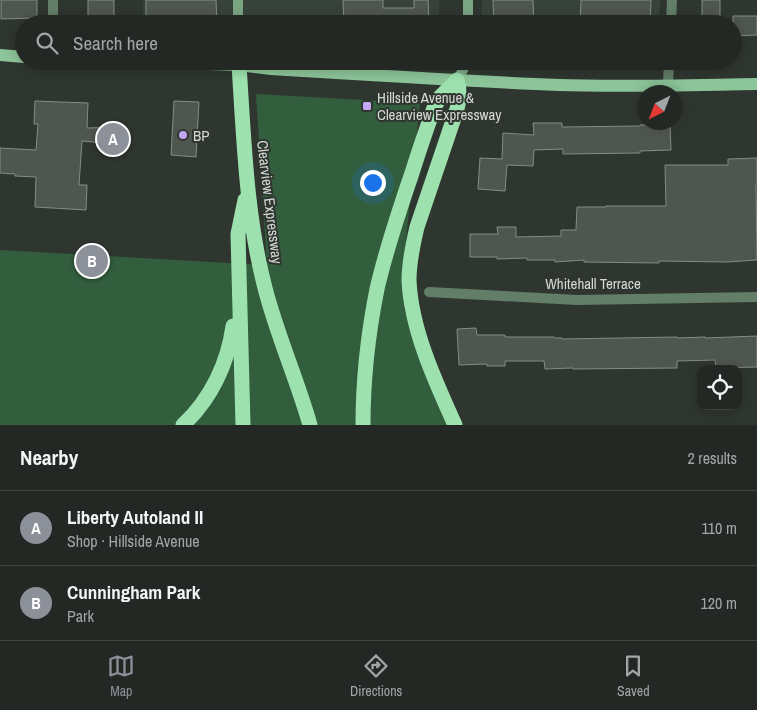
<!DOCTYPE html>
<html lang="en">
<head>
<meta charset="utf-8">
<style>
	body { margin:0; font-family:"Archivo Narrow",sans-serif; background:#2f3431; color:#f1f3f6 }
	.controls { position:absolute; right:15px; bottom:15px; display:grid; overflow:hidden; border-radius:10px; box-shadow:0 2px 12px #0003 }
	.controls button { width:45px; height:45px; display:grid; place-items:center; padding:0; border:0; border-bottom:1px solid #404441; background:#232824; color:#f1f3f6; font:25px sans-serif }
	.compass { position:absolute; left:637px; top:85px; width:45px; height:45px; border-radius:50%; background:#232824; box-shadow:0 2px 12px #0003; rotate:222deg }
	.you { position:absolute; left:372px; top:182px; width:18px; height:18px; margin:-12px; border:4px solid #fff; border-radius:50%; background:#1a73e8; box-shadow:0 0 0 8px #1a73e833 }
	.badge { display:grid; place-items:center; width:32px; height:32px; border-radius:50%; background:#8c9099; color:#fff; font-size:16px; font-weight:700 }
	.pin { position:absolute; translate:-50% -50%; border:2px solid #fff; box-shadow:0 1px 5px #0006 }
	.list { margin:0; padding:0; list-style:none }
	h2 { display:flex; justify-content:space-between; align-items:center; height:65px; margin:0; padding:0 20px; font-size:21px }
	h2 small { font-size:16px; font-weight:400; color:#a3a6a6 }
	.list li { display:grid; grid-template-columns:32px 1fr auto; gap:15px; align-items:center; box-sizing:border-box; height:75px; padding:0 20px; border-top:1px solid #404441 }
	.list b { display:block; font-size:19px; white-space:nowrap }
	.list p { margin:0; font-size:16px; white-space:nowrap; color:#a3a6a6 }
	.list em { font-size:16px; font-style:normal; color:#a3a6a6 }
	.icon { flex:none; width:28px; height:28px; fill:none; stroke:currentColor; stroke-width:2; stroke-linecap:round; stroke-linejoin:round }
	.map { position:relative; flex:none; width:757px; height:425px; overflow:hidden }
	.search { position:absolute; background:#232824; box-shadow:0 2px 12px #0003; left:15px; right:15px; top:15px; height:55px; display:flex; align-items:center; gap:12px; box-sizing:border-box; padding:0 18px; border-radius:28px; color:#a3a6a6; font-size:19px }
	.sheet { height:215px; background:#232824 }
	nav { display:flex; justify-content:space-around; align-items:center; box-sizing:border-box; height:70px; border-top:1px solid #404441; background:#232824; font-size:14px; color:#a3a6a6 }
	nav a { display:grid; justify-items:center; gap:2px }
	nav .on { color:#8c9099 }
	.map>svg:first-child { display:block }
</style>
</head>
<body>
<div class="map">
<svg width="757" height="425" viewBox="0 0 757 425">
	<rect width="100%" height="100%" fill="#2f3630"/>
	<!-- built -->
	<g fill="#37433a">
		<rect x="143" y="0" width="296" height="24"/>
		<polygon points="482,0 660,0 659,24 482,24"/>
	</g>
	<!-- green -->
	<polygon fill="#325e3e" points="256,94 420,103 402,280 405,312 452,425 0,425 0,250 267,265"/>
	<!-- building -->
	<g fill="#4f5650" stroke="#848c85">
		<polygon points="1,0 37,0 37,18 1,19"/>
		<rect x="88" y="0" width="26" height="18"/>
		<polygon points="146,0 216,0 217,24 146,24"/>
		<polygon points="343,0 383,0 383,8 414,8 414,0 428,0 429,24 344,24"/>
		<polygon points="493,0 533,0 534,24 494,24"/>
		<polygon points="581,0 651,0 650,24 580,24"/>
		<rect x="702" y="0" width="18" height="23"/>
		<polygon points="733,16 757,16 757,35 733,36"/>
		<polygon points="35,101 88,103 87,128 121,127 122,149 106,150 105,143 82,141 79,185 87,185 86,210 35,207 36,177 15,176 15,174 0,173 0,148 36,150 38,124 34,124"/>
		<polygon points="174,101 199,102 196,157 171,155"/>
		<polygon points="533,123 562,123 562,127 640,126 640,125 670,124 671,150 640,151 640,153 563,154 563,149 534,150 533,166 507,165 505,191 478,189 480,158 502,159 503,133 534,135"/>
		<polygon points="757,158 757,184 756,184 757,260 727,262 659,261 659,263 584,262 584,260 555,262 555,260 527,260 527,258 497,259 497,257 470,257 470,234 498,234 497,227 516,227 516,237 561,236 561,230 576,230 577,207 606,207 606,206 666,206 665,165 728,165 728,159"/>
		<polygon points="476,328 477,335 505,335 505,337 554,337 555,338 562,338 562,339 677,337 677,338 705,337 705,338 757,336 757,367 716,368 715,360 677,361 677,368 573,369 573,368 545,369 544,361 505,361 505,366 487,366 487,364 459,365 457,329"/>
	</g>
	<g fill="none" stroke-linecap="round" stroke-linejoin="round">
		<!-- minor -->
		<g stroke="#627d68" stroke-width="10">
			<polyline points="53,0 53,24"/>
			<polyline points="671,24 672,0"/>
			<polyline points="668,85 669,61"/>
			<polyline points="429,292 577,300 757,297"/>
		</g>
		<!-- secondary -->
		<g stroke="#7aa684" stroke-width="10">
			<polyline points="238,0 238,24"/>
			<polyline points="468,0 468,24"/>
			<polyline points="457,80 463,70 466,61"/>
		</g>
		<!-- primary -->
		<g stroke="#8dc59a" stroke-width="12">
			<polyline points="0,55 24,57"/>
			<path d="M 121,61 L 239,65 L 271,69 C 367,75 463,81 559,85 C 625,87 691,85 757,84"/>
		</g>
		<!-- motorway -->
		<g stroke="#9de2ae" stroke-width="15">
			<path d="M 239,65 C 244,140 246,215 265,288 C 277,335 297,379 310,425"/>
			<path d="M 183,425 C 211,399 228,363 233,326"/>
			<polyline points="243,425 238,234 245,200"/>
			<path d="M 363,425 C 363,380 368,334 377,289 C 386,250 399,211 412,173 C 419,151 426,130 434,108 L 440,97 L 457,80 C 460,90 460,98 457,109 L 417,227 C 413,244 409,262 409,280 C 411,329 435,381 455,425"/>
		</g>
	</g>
	<!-- markers -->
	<g fill="#c3a7f2" stroke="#2f3630" stroke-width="2">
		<rect x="362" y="101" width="10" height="10" rx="2.5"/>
		<circle cx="183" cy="135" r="5"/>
	</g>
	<g text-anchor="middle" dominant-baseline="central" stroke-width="4" stroke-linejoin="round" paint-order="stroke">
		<!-- poi labels -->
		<g font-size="15" fill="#d4d8d5" stroke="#2f3630" text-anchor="start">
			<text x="377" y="97">Hillside Avenue &amp;<tspan x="377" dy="17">Clearview Expressway</tspan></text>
			<text x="193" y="135">BP</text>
		</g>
		<!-- street labels -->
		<g font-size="15" fill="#d4d8d5" stroke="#2f3630">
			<text transform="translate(270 202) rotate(83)">Clearview Expressway</text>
			<text x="593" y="283">Whitehall Terrace</text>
		</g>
	</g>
</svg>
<div class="controls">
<button><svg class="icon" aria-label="locate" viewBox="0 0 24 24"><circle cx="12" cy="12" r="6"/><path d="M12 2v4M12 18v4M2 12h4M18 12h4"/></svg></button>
</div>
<svg class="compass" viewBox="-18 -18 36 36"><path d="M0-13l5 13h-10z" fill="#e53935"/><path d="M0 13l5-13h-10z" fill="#a3a6a6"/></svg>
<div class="you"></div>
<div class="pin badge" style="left:113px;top:139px">A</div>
<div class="pin badge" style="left:92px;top:261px">B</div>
<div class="search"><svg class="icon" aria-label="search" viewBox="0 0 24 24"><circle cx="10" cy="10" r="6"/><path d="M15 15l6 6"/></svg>Search here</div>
</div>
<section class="sheet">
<h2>Nearby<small>2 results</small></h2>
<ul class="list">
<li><span class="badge">A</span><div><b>Liberty Autoland II</b><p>Shop · Hillside Avenue</p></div><em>110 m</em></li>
<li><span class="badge">B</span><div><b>Cunningham Park</b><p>Park</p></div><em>120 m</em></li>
</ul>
</section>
<nav>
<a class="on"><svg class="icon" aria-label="map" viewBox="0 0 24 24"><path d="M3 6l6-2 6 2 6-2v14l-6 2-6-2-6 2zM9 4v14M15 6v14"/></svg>Map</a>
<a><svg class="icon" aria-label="directions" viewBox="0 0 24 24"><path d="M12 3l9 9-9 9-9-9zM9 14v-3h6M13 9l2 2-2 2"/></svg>Directions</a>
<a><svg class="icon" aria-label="saved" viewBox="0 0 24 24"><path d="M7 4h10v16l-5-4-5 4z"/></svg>Saved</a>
</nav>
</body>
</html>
